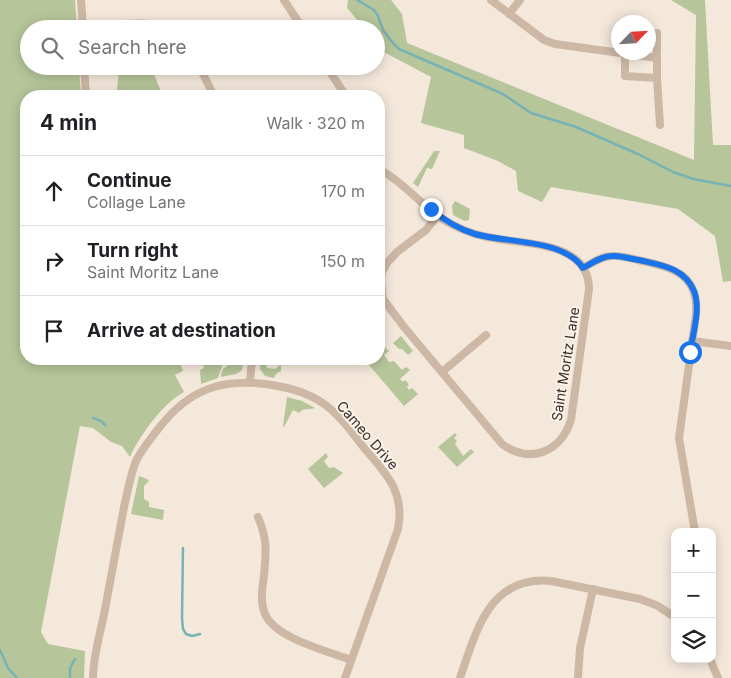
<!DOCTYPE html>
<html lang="en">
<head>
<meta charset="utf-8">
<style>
	body { margin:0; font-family:Inter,sans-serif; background:#f6f6f6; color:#202124 }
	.controls { position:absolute; right:15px; bottom:15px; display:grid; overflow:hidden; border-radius:10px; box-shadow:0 2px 12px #0003 }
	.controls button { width:45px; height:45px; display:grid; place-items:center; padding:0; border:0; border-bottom:1px solid #e0e0e0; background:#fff; color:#202124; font:25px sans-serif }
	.compass { position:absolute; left:611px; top:15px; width:45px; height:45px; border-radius:50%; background:#fff; box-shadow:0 2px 12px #0003; rotate:65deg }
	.stop { position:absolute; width:15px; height:15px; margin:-11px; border:4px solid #1a73e8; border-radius:50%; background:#fff }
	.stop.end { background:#1a73e8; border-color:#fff; box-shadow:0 1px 5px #0008 }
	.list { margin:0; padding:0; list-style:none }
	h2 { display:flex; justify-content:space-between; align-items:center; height:65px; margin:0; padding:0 20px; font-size:21px }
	h2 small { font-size:16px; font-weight:400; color:#757577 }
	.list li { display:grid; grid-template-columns:32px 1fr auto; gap:15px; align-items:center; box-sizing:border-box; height:70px; padding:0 20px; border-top:1px solid #e0e0e0 }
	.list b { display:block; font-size:19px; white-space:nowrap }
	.list p { margin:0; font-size:16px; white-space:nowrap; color:#757577 }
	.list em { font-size:16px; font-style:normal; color:#757577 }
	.icon { flex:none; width:28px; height:28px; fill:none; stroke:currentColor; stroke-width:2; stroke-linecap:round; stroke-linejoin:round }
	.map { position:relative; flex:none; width:731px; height:678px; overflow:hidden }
	.search { position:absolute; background:#fff; box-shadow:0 2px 12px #0003; left:20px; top:20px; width:365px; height:55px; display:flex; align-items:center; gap:12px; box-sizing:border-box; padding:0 18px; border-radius:28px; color:#757577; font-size:19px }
	.panel { position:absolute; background:#fff; box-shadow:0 2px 12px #0003; left:20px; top:90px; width:365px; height:275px; border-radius:20px }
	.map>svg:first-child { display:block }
</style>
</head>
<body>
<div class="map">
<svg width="731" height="678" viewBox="0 0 731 678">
	<rect width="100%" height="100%" fill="#f4e8db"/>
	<!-- green -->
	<g fill="#b6c59a">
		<path d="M 0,0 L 75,0 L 77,29 L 29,29 L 29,66 L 79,66 L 81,96 L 26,96 L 26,359 L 179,359 L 183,371 L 175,375 L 184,392 C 163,403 140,435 130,457 L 122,446 L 111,442 L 93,428 L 80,426 L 41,632 L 48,644 L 85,651 L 84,678 L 0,678 Z"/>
		<polygon points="348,0 391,0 402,14 407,43 694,160 696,15 671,0 705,0 713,145 731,145 731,281 723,282 715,236 678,209 551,187 542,202 518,191 516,171 498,161 464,148 464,135 421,123 431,77 382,51 376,43 376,29 365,29 347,8"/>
		<polygon points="92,66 137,66 153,72 163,96 131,96 130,93 121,96 105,96 111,94 113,91 117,90 119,69 94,68 93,71"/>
		<polygon points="434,151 440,151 432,169 427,168 418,187 413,183"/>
		<polygon points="455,201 470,209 469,220 465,221 453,215 452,206"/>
		<polygon points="401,336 413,351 408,355 402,349 399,349 393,343"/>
		<polygon points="379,341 389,351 384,355 389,362 394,361 402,370 406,367 410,370 400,379 403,382 405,380 409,384 407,387 409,390 412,388 418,394 404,406 369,365 360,359 379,359"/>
		<polygon points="201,359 221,359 222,366 218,378 201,384 200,370 204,368"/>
		<polygon points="236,359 244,359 242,370 236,374 221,377 221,374 223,369 228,365 228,363"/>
		<polygon points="260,363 269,364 266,365 267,368 275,369 281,364 281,371 276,374 274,378 265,376 260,369"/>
		<path d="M 287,397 L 302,401 L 315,408 C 310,410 304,407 299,413 L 293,410 L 284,427 L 283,426 Z"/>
		<polygon points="455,433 457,435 454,438 457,441 455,444 463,456 471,449 474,452 457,467 438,447"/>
		<polygon points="326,453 328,457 324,461 329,468 334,467 343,473 324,488 308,469"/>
		<polygon points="139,476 147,479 149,481 144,486 144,499 149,502 149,507 164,510 163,520 131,514"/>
	</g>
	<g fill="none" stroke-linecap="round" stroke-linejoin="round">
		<!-- stream -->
		<g stroke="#77b2b4" stroke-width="2.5">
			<polyline points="357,0 374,10 378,16 383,30 392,42 399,49 503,94 531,113 576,127 638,154 673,172 693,179 731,186"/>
			<polyline points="93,418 101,421 105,425"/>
			<polyline points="183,548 182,618 183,629 186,634 192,636 200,634"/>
			<polyline points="0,650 8,668 17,678"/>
			<polyline points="70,678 70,668 75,659"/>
		</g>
		<!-- street -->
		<g stroke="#cdb8a6" stroke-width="8">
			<polyline points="81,0 83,29"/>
			<polyline points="284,0 303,29"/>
			<polyline points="491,0 544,40 555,44 657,58"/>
			<polyline points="509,14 520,0"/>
			<path d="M 83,27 C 108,27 146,18 170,29"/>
			<polyline points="657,33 657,78 660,125"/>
			<polyline points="625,54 625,76 657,78"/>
			<polyline points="84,66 86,96"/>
			<polyline points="199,66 214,96"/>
			<polyline points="326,66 346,96"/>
			<path d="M 379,169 C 406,183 424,210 451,224 C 466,232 482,237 499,239 C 531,245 589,243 589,289 L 571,420 C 560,453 530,464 502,444 L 404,327 L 383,299 L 381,281 L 382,272 L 387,263 L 397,252 L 426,230 L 438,215"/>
			<path d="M 583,268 C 592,263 602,256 612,256 C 622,255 633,259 642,261 C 674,268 699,275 696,314 L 679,438 L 695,532"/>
			<polyline points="692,341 731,346"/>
			<polyline points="442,372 486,335"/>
			<polyline points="250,382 252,359"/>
			<path d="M 258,517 C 268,541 266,551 264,576 C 262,589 260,602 265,614 C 275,638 327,651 351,660"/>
			<polyline points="710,659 718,678"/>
			<path d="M 93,678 C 93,654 102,628 106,604 C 112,571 118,539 124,507 C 128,491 130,474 137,459 C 143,448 151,438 159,428 C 189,389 223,377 272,385 C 291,388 309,393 324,404 C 341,416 353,434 365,449 C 387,474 405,493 398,529 L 345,678"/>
			<path d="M 460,678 C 476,632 489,575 551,581 L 640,599 L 656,605 L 675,617"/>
			<polyline points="578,678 580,648 593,589"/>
		</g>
	</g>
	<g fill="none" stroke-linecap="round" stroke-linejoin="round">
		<!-- route -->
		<path stroke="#1a73e8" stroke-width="6" d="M 431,209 C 444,220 458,229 475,234 C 506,243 564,239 583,268 C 592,263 602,256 612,256 C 620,255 630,259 639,260 C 660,265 684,267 694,291 C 701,309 693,333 690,352"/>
	</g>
	<g text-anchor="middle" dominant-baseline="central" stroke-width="4" stroke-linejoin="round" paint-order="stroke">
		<!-- street labels -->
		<g font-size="14" fill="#392d27" stroke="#fbf2e8">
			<text transform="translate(565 364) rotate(-81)">Saint Moritz Lane</text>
			<text transform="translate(368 435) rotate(49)">Cameo Drive</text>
		</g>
	</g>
</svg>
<div class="controls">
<button>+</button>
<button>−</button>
<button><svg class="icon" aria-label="layers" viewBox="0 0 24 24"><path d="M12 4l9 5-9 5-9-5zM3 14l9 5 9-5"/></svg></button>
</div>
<svg class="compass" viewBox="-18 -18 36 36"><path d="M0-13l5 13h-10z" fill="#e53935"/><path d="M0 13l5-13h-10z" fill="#757577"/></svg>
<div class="stop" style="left:690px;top:352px"></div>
<div class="stop end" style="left:431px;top:209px"></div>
<div class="search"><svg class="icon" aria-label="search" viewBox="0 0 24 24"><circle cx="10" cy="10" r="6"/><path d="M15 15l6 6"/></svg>Search here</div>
<section class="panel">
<h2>4 min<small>Walk · 320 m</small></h2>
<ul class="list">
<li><svg class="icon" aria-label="ahead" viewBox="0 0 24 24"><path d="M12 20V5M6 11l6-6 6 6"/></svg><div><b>Continue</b><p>Collage Lane</p></div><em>170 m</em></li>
<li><svg class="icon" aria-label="right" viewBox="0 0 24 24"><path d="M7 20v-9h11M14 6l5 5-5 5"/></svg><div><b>Turn right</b><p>Saint Moritz Lane</p></div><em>150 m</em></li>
<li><svg class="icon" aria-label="arrive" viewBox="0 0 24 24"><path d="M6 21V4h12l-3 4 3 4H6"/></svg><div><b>Arrive at destination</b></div></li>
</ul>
</section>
</div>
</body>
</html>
